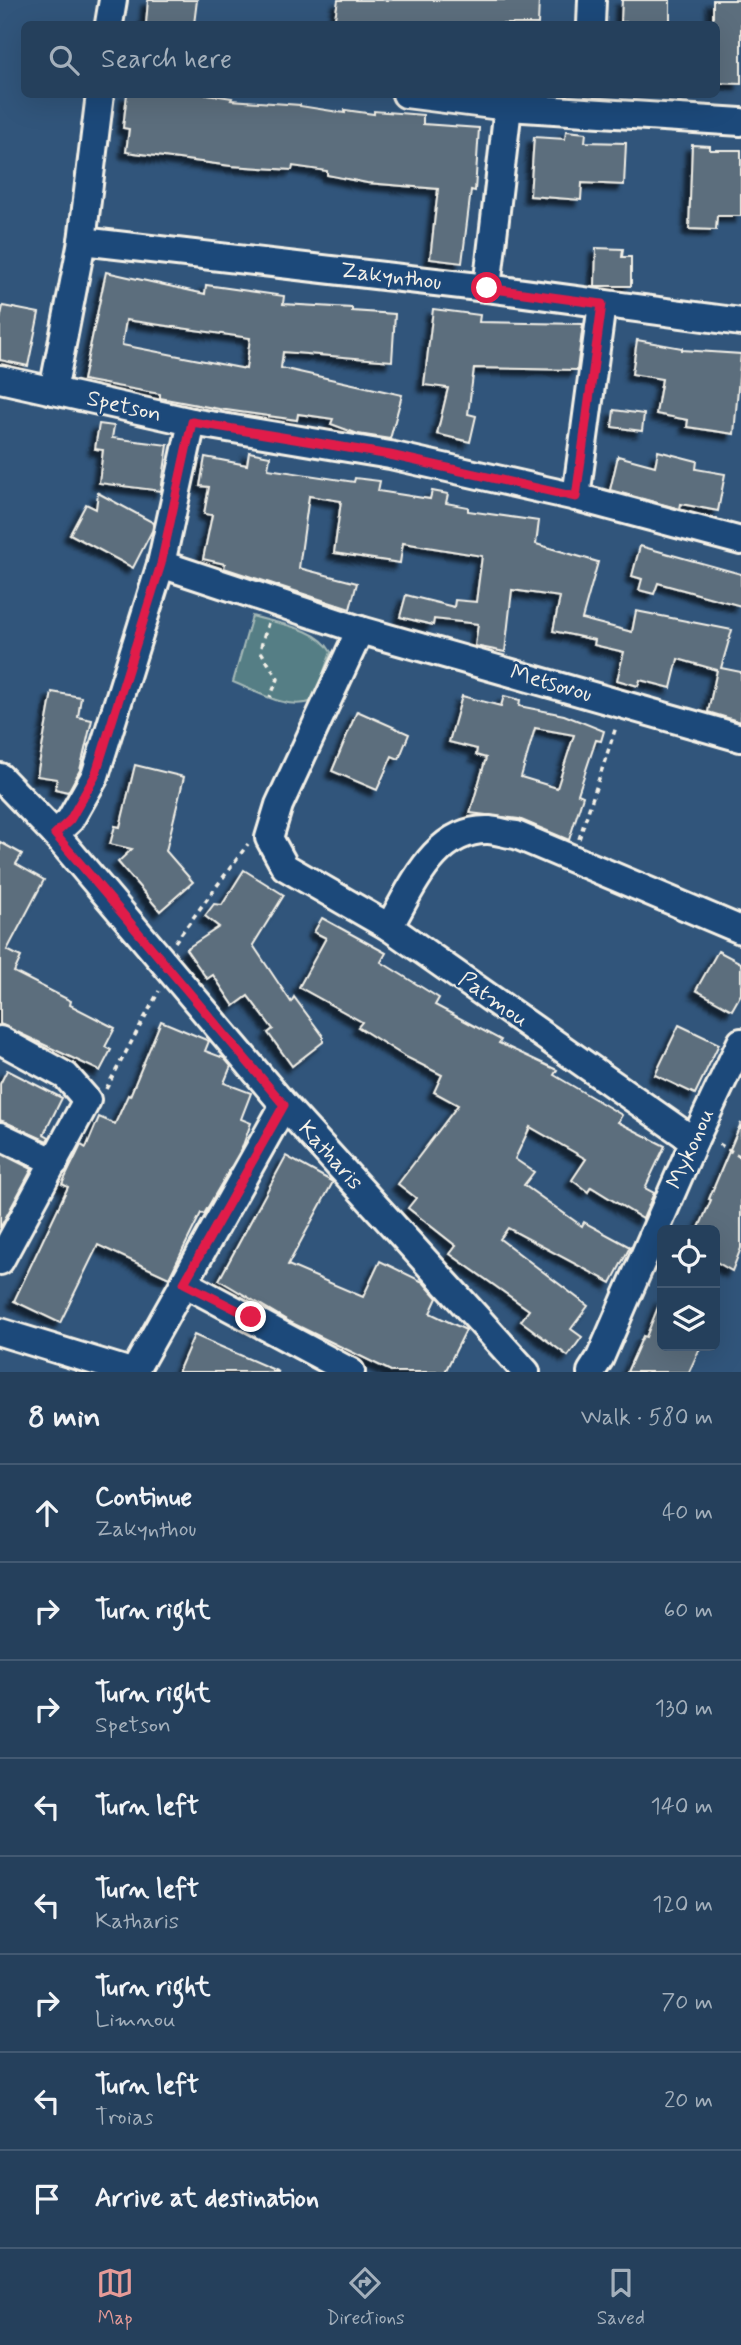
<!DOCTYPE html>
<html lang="en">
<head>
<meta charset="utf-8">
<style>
	body { margin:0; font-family:Mynerve,sans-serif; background:#314b65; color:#f1f3f6 }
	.controls { position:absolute; right:21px; bottom:21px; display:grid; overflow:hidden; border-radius:10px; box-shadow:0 7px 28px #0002 }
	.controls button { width:63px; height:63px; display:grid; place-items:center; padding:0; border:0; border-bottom:2px solid #425972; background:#25405c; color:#f1f3f6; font:35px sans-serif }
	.stop { position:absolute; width:21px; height:21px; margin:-16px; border:5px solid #e11d48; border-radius:50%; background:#fff }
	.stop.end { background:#e11d48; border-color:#fff; box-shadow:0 2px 7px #0008 }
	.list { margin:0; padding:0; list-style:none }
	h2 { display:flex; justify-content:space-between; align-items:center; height:91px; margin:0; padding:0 28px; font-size:30px }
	h2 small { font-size:23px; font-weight:400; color:#a3afbb }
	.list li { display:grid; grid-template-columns:46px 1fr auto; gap:21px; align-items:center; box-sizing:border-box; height:98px; padding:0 28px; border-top:2px solid #425972 }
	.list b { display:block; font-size:26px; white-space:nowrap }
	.list p { margin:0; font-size:23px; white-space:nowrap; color:#a3afbb }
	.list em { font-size:23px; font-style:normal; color:#a3afbb }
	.icon { flex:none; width:38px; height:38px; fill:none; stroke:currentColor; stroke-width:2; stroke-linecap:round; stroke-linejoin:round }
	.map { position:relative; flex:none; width:741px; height:1372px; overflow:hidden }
	.search { position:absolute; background:#25405c; box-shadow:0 7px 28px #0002; left:21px; right:21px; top:21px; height:77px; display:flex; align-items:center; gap:18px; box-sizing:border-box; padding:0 24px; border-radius:10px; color:#a3afbb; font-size:26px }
	.sheet { height:875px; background:#25405c }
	nav { display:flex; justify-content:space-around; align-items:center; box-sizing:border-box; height:98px; border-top:2px solid #425972; background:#25405c; font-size:19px; color:#a3afbb }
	nav a { display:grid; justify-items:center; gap:4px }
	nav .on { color:#e69b98 }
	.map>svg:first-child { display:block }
</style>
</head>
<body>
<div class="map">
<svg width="741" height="1372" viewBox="0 0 741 1372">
	<defs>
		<filter id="shadow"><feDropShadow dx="-6" dy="6" stdDeviation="2" flood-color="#0009"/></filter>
	</defs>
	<rect width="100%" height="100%" fill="#31557b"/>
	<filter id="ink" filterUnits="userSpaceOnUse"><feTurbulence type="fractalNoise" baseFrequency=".0143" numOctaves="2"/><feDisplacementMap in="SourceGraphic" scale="14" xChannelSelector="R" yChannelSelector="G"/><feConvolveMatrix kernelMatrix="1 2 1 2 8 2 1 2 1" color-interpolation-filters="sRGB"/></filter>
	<g filter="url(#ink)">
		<!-- green -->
		<path fill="#557e85" stroke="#a4b8b6" stroke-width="2" d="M 252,616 C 278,624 317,627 331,652 L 313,701 C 287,711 258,692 233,682 Z"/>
		<!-- building -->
		<g fill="#5c6e7d" stroke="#f4f1e8" stroke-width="2" fill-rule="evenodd" filter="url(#shadow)">
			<polygon points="148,0 197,0 194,24 146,24"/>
			<polygon points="338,0 539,0 538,24 334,24"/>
			<polygon points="622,0 670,0 670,23 621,22"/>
			<polygon points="713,0 741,0 741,84 717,83 717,24 713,24"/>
			<polygon points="127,94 207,94 232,98 231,100 300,105 300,106 345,113 345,110 374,114 374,111 423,115 423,124 479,128 475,191 471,190 462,263 430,259 438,189 367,183 327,175 327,171 293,166 292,170 231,166 126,152 129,129 123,128"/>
			<polygon points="566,131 586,133 585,142 626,143 624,185 582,183 581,200 530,196 534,137 565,139"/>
			<polygon points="692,145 710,146 710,150 741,150 741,216 717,216 716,230 689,229"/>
			<polygon points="596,248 623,249 622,257 631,257 631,286 595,286"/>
			<path d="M 106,272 L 205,294 L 206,285 L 284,296 L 283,304 L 352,308 L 352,311 L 395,314 L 392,361 L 283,352 L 281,368 L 402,395 L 390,439 L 358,434 L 331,424 L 333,419 L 298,414 L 297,420 L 219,409 L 160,398 L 160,394 L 83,380 ZM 126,320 L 250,338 L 246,369 L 122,345 Z"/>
			<polygon points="3,306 39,313 28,366 0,360 0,320"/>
			<polygon points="433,309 480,315 479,322 583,324 577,370 474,368 468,414 476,416 470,442 437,434 448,388 424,385"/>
			<polygon points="637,340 682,348 682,350 741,354 734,434 687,427 688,420 656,414 662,379 632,374"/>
			<polygon points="614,410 644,414 642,431 612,427"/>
			<polygon points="99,424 114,426 112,438 168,445 161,491 99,483 103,450 95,449"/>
			<polygon points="658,451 697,461 696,469 725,474 718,511 681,504 680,509 610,490 618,456 655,466"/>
			<polygon points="249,452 270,456 268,469 354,482 355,478 380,481 378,491 430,499 432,491 448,494 446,503 468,507 468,511 539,521 536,544 598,562 582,619 632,632 636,611 732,630 721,668 741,672 741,722 708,712 717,670 678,659 671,688 640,680 638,686 617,680 624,652 594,645 595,640 553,631 560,597 512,590 505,652 475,646 478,624 434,619 433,625 400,617 406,595 454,607 455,600 476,602 482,556 403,543 400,563 334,553 341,501 309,496 299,568 357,583 350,609 224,568 225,564 203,559 212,515 204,514 209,487 200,486 205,457 247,465"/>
			<polygon points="98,493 154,523 152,531 133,568 70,534 86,504 96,509"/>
			<polygon points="640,546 741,574 741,606 658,583 654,594 639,590 642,579 632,576"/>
			<polygon points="52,692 81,697 78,717 92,720 80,770 68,792 55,789 57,779 37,776"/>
			<path d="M 462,696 L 501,706 L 504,696 L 520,700 L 519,706 L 564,715 L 604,731 L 601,741 L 596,740 L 578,794 L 583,796 L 569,840 L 519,819 L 470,813 L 486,758 L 476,755 L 477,749 L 449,742 ZM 535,728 L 574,735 L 557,788 L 521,777 Z"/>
			<polygon points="357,711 409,734 399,759 392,756 377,790 332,771"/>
			<polygon points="135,765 184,777 166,851 193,882 160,911 118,862 132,849 110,844 115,826 120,827"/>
			<polygon points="0,842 22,854 16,864 44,880 7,950 21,957 14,972 71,1001 70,1005 115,1028 105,1047 111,1050 100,1071 0,1024"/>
			<polygon points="244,870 284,895 253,945 291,1002 294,997 323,1036 323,1042 292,1066 268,1033 273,1029 248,996 234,1006 213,975 207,979 186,949 219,927 205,916 214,904 222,905"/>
			<polygon points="322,918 386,953 381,962 439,998 435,1005 501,1040 499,1043 557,1070 554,1075 622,1115 618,1122 665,1146 645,1188 654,1193 643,1219 591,1187 588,1192 572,1180 586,1159 530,1127 515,1159 534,1172 524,1185 582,1226 584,1222 630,1247 611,1283 508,1228 500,1239 588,1306 571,1329 582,1337 568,1356 521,1321 529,1310 450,1254 456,1246 408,1208 416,1198 398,1184 458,1105 434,1092 442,1075 404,1056 358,1027 362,1022 299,987 326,938 314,932"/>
			<polygon points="718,951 741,963 741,994 732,1010 696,990"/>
			<polygon points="161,1021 209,1041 205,1051 224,1058 231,1066 224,1083 251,1093 241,1119 251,1123 242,1148 204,1214 201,1213 169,1278 98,1245 60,1323 14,1301 68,1187 62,1184 81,1145 86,1148 99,1117 115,1124 128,1095 130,1096"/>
			<polygon points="679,1025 719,1044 695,1094 655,1075"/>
			<polygon points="7,1070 62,1098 44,1134 49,1137 47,1141 0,1120 0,1084"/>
			<polygon points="741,1123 741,1248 732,1271 715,1261 715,1230 698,1230 711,1200 709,1199"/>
			<polygon points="0,1153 32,1169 0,1228"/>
			<polygon points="286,1156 333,1182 288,1265 363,1297 380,1261 423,1282 437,1298 430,1313 466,1330 445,1372 393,1372 290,1322 219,1280"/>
			<polygon points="662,1297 662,1346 701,1346 689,1372 627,1372 643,1336 646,1337"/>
			<polygon points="194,1335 279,1372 178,1372"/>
		</g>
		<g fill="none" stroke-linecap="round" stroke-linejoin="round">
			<!-- minor casing -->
			<g stroke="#f4f1e8" stroke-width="32">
				<g id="minor">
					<polyline points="109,24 113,0"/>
					<polyline points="591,24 592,0"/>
					<polyline points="406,94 508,107 741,122"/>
					<polyline points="82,241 487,288 741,322"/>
					<polyline points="487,288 508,107"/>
					<polyline points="0,379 192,422 390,455 576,497 741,541"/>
					<polyline points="53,391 82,241 100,94"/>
					<polyline points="576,497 602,304"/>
					<polyline points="161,564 360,630 279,805 269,838 285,867 389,927 694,1141"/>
					<polyline points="360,630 741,738"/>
					<polyline points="0,777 55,834 284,1105 526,1372"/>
					<polyline points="55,834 70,820 95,776 161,564 192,422"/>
					<path d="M 389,927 C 412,888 435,828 489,830 C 498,831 508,834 516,835 L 741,930"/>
					<polyline points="0,1040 66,1076 87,1100 0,1261"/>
					<polyline points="0,1136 55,1162"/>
					<polyline points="184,1283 351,1372"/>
					<polyline points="0,1332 131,1372"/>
					<polyline points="134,1372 284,1105"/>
					<polyline points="591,1372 600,1358 694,1141 741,1042"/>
				</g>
			</g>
			<!-- path -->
			<g stroke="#f4f1e8" stroke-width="3.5" stroke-dasharray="5 5" stroke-linecap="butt">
				<polyline points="268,623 260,650 278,679 270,697"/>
				<polyline points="579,839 616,727"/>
				<polyline points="175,942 248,844"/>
				<polyline points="106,1089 159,991"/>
				<polyline points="719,1144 741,1157"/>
			</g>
			<!-- minor -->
			<use href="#minor" stroke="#1f4a7a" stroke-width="26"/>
		</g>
	</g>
	<g fill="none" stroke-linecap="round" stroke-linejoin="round" filter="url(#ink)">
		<!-- route -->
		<polyline stroke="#e11d48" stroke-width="9" points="251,1317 184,1283 284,1105 55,834 70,820 95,776 161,564 192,422 390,455 576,497 602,304 487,288"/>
	</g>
	<g text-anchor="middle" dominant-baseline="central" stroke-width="5" stroke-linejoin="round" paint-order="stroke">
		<!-- street labels -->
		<g font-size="23" fill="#f4f1e8" stroke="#1f4a7a">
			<text transform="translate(391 277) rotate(7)">Zakynthou</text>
			<text transform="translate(124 407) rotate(13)">Spetson</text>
			<text transform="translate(551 684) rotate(16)">Metsovou</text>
			<text transform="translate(493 1000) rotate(35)">Patmou</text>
			<text transform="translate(691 1149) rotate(-66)">Mykonou</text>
			<text transform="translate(330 1156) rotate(48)">Katharis</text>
		</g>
	</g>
</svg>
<div class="controls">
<button><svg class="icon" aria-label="locate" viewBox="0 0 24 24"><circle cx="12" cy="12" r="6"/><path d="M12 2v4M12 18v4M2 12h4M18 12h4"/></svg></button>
<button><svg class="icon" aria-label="layers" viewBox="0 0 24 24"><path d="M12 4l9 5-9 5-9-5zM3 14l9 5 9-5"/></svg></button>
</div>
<div class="stop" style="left:487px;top:288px"></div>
<div class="stop end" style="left:251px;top:1317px"></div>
<div class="search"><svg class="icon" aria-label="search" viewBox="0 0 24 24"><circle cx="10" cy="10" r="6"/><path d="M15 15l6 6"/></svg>Search here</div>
</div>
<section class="sheet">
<h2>8 min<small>Walk · 580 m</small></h2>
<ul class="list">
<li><svg class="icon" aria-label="ahead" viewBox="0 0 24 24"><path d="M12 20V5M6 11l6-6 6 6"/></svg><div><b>Continue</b><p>Zakynthou</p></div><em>40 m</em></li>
<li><svg class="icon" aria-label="right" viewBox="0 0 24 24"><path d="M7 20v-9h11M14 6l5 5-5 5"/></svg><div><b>Turn right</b></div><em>60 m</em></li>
<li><svg class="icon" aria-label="right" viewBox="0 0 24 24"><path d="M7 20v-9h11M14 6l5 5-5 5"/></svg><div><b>Turn right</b><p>Spetson</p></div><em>130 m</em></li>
<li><svg class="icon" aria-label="left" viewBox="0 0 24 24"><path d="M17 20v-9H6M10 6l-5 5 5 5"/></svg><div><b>Turn left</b></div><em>140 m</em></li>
<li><svg class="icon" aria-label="left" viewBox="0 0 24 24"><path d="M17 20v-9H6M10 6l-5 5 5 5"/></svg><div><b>Turn left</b><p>Katharis</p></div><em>120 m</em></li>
<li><svg class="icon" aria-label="right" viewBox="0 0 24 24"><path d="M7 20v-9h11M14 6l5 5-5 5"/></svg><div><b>Turn right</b><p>Limnou</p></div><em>70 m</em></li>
<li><svg class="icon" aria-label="left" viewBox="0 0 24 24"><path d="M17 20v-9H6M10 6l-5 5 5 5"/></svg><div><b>Turn left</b><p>Troias</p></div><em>20 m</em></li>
<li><svg class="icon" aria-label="arrive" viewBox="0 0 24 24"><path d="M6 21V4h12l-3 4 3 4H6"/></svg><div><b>Arrive at destination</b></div></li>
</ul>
</section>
<nav>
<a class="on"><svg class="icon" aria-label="map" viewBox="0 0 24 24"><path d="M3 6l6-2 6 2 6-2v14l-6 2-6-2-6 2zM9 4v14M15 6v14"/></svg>Map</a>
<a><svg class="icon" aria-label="directions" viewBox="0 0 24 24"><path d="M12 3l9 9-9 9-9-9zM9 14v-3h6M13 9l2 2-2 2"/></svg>Directions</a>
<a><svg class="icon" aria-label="saved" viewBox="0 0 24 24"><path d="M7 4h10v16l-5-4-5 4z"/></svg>Saved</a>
</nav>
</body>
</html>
